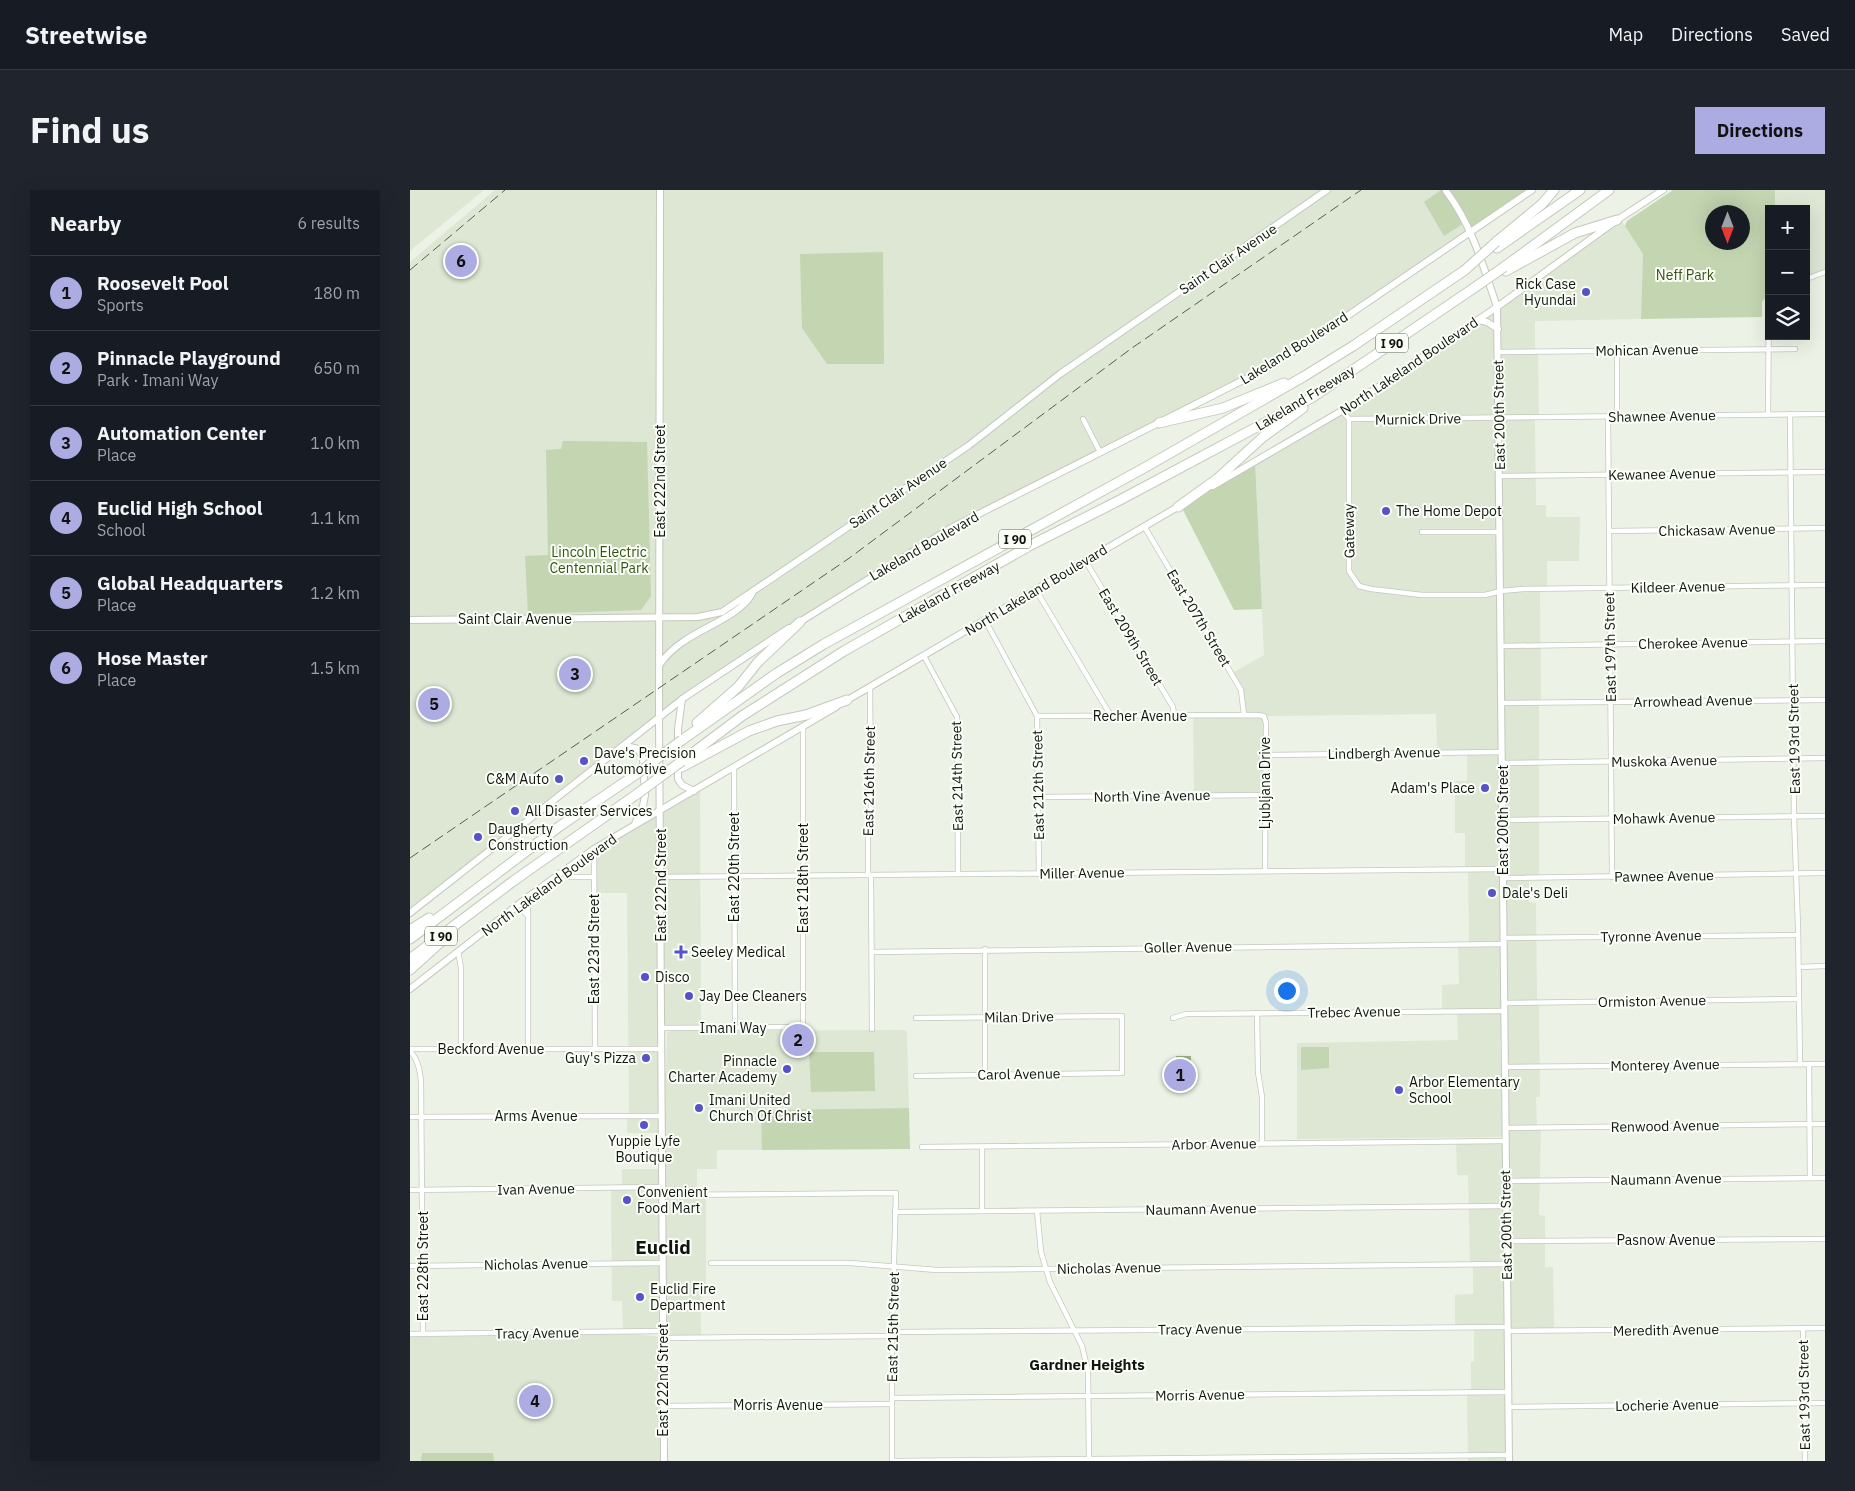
<!DOCTYPE html>
<html lang="en">
<head>
<meta charset="utf-8">
<style>
	body { margin:0; font-family:"IBM Plex Sans",sans-serif; background:#20242c; color:#f1f3f6 }
	.controls { position:absolute; right:15px; top:15px; display:grid; overflow:hidden; border-radius:0px; box-shadow:0 5px 20px #0002 }
	.controls button { width:45px; height:45px; display:grid; place-items:center; padding:0; border:0; border-bottom:1px solid #363941; background:#171b24; color:#f1f3f6; font:25px sans-serif }
	.compass { position:absolute; left:1295px; top:15px; width:45px; height:45px; border-radius:50%; background:#171b24; box-shadow:0 5px 20px #0002; rotate:180deg }
	.you { position:absolute; left:876px; top:800px; width:18px; height:18px; margin:-12px; border:4px solid #fff; border-radius:50%; background:#1a73e8; box-shadow:0 0 0 8px #1a73e833 }
	.badge { display:grid; place-items:center; width:32px; height:32px; border-radius:50%; background:#acabe2; color:#111; font-size:16px; font-weight:700 }
	.pin { position:absolute; translate:-50% -50%; border:2px solid #fff; box-shadow:0 1px 5px #0006 }
	.list { margin:0; padding:0; list-style:none }
	h2 { display:flex; justify-content:space-between; align-items:center; height:65px; margin:0; padding:0 20px; font-size:21px }
	h2 small { font-size:16px; font-weight:400; color:#9ea1a6 }
	.list li { display:grid; grid-template-columns:32px 1fr auto; gap:15px; align-items:center; box-sizing:border-box; height:75px; padding:0 20px; border-top:1px solid #363941 }
	.list b { display:block; font-size:19px; white-space:nowrap }
	.list p { margin:0; font-size:16px; white-space:nowrap; color:#9ea1a6 }
	.list em { font-size:16px; font-style:normal; color:#9ea1a6 }
	.icon { flex:none; width:28px; height:28px; fill:none; stroke:currentColor; stroke-width:2; stroke-linecap:round; stroke-linejoin:round }
	.map { position:relative; flex:none; width:1415px; height:1271px; overflow:hidden; border-radius:0px }
	header { display:flex; align-items:center; gap:30px; box-sizing:border-box; height:70px; padding:0 25px; background:#171b24; border-bottom:1px solid #363941 }
	header strong { font-size:24px }
	nav { display:flex; gap:28px; margin-inline-start:auto; font-size:18px }
	.intro { display:flex; align-items:center; justify-content:space-between; box-sizing:border-box; height:120px; padding:0 30px }
	h1 { margin:0; font-size:35px }
	.button { padding:12px 22px; border-radius:0px; background:#acabe2; color:#111; font-size:18px; font-weight:700 }
	main { display:flex; gap:30px; padding:0 30px }
	aside { flex:1; background:#171b24; border-radius:0px; box-shadow:0 5px 20px #0002 }
	.map>svg:first-child { display:block }
</style>
</head>
<body>
<header>
<strong>Streetwise</strong>
<nav><a>Map</a><a>Directions</a><a>Saved</a></nav>
</header>
<div class="intro"><h1>Find us</h1><a class="button">Directions</a></div>
<main>
<aside>
<h2>Nearby<small>6 results</small></h2>
<ul class="list">
<li><span class="badge">1</span><div><b>Roosevelt Pool</b><p>Sports</p></div><em>180 m</em></li>
<li><span class="badge">2</span><div><b>Pinnacle Playground</b><p>Park · Imani Way</p></div><em>650 m</em></li>
<li><span class="badge">3</span><div><b>Automation Center</b><p>Place</p></div><em>1.0 km</em></li>
<li><span class="badge">4</span><div><b>Euclid High School</b><p>School</p></div><em>1.1 km</em></li>
<li><span class="badge">5</span><div><b>Global Headquarters</b><p>Place</p></div><em>1.2 km</em></li>
<li><span class="badge">6</span><div><b>Hose Master</b><p>Place</p></div><em>1.5 km</em></li>
</ul>
</aside>
<div class="map">
<svg width="1415" height="1271" viewBox="0 0 1415 1271">
	<rect width="100%" height="100%" fill="#ecf3e6"/>
	<!-- built -->
	<g fill="#dde7d4">
		<polygon points="0,0 74,0 0,61"/>
		<polygon points="85,0 1035,0 1061,41 859,177 541,338 311,481 0,723 0,72"/>
		<polygon points="1365,0 1415,0 1415,82 1396,89 1396,19 1365,19"/>
		<polygon points="1210,28 1233,64 1231,129 1125,131 1125,161 1128,161 1129,227 1125,228 1126,315 1136,315 1136,327 1170,327 1169,371 1137,371 1137,399 1130,399 1131,513 1129,513 1129,687 1119,688 1119,712 1126,713 1127,812 1129,812 1130,907 1126,907 1127,937 1131,937 1129,1025 1135,1026 1135,1077 1143,1077 1144,1141 1097,1142 1099,1271 1058,1271 1057,1202 1061,1202 1061,1172 1064,1171 1064,1137 1045,1137 1045,1105 1063,1104 1063,1075 1060,1075 1058,985 1047,985 1046,951 1096,950 1095,850 1090,850 1092,947 887,949 887,853 1048,850 1047,821 1032,821 1032,795 1049,794 1048,755 1059,754 1058,680 1055,679 1055,643 1045,643 1045,591 1057,591 1057,563 1027,563 1026,524 854,526 856,605 784,606 783,525 833,525 831,500 822,483 854,465 845,271 940,216"/>
		<polygon points="290,597 291,838 252,839 252,883 256,883 257,843 261,841 491,840 496,841 497,845 499,918 352,920 352,960 307,960 307,979 287,979 287,1004 296,1004 296,1098 291,1098 291,1148 253,1148 253,1142 213,1142 212,1111 202,1111 201,998 212,997 212,979 253,979 252,943 217,943 217,926 219,926 217,703 184,703 184,659"/>
		<polygon points="222,1144 245,1146 250,1148 251,1271 0,1271 0,1147"/>
	</g>
	<!-- green -->
	<g fill="#c3d5b1" fill-rule="evenodd">
		<polygon points="1031,0 1122,0 1061,41 1056,32 1034,46 1014,12"/>
		<path d="M 1263,0 L 1365,0 L 1365,19 L 1359,19 L 1359,103 L 1352,112 L 1352,127 L 1231,129 L 1233,64 L 1215,36 L 1217,31 ZM 1302,22 L 1332,22 L 1332,52 L 1302,52 Z"/>
		<polygon points="473,62 474,174 417,174 392,138 390,64"/>
		<polygon points="153,251 237,252 241,406 231,420 118,424 115,366 138,365 136,260 151,259"/>
		<polygon points="845,271 852,419 824,420 770,314"/>
		<rect x="374" y="844" width="27" height="12"/>
		<polygon points="891,857 919,857 919,878 891,880"/>
		<polygon points="399,862 464,862 465,901 401,902"/>
		<polygon points="499,918 500,959 352,960 351,920"/>
		<polygon points="12,1263 83,1263 84,1271 11,1271"/>
	</g>
	<!-- water -->
	<polygon fill="#9cb781" points="766,866 781,866 781,893 759,893 758,878 765,877"/>
	<g fill="none" stroke-linecap="round" stroke-linejoin="round">
		<!-- street casing -->
		<g stroke="#c3c9bd" stroke-width="6">
			<g id="street">
				<polyline points="1396,89 1415,82"/>
				<polyline points="1088,162 1385,159"/>
				<polyline points="932,221 939,229 1415,224"/>
				<polyline points="1358,224 1359,108"/>
				<polyline points="1380,224 1384,627 1388,737 1390,874"/>
				<polyline points="1198,226 1202,687"/>
				<polyline points="1207,227 1207,161"/>
				<polyline points="673,229 690,262"/>
				<polyline points="939,229 939,381 949,396 961,399 1012,405 1075,405 1091,401 1113,399 1415,395"/>
				<polyline points="1090,286 1415,282"/>
				<polyline points="734,336 831,500 834,525"/>
				<polyline points="1200,341 1415,338"/>
				<polyline points="1012,342 1090,342"/>
				<polyline points="675,370 763,517 764,525"/>
				<polyline points="626,400 701,526"/>
				<polyline points="575,430 627,526 629,684"/>
				<polyline points="1091,456 1415,451"/>
				<polyline points="514,466 547,527 548,684"/>
				<polyline points="1092,513 1415,510"/>
				<polyline points="627,526 846,525 854,526 856,533 855,681"/>
				<polyline points="856,565 1092,562"/>
				<polyline points="1092,573 1415,568"/>
				<polyline points="324,577 325,838"/>
				<polyline points="629,607 856,605"/>
				<polyline points="1093,630 1415,626"/>
				<polyline points="184,659 185,859"/>
				<polyline points="458,685 458,640 461,621 460,497"/>
				<polyline points="461,685 462,839"/>
				<polyline points="159,687 184,687"/>
				<polyline points="251,687 1094,679"/>
				<polyline points="1093,688 1415,683"/>
				<polyline points="118,707 118,859"/>
				<polyline points="103,719 113,721 118,726"/>
				<polyline points="1094,748 1388,745"/>
				<polyline points="575,759 575,885"/>
				<polyline points="48,761 51,778 51,859"/>
				<polyline points="462,762 1094,754"/>
				<polyline points="1389,777 1415,776"/>
				<polyline points="1094,813 1389,809"/>
				<polyline points="847,823 848,882 852,907 852,953"/>
				<polyline points="763,828 776,824 1094,821"/>
				<polyline points="252,838 393,837 393,538"/>
				<polyline points="0,859 252,859"/>
				<path d="M 0,861 C 8,870 10,880 11,892 L 13,1144"/>
				<polyline points="1399,874 1400,988"/>
				<polyline points="1095,877 1415,874"/>
				<polyline points="506,886 712,883 712,826 506,828"/>
				<polyline points="0,927 252,926"/>
				<polyline points="1096,938 1415,934"/>
				<polyline points="512,957 1096,951"/>
				<polyline points="572,957 572,1021"/>
				<polyline points="1096,991 1415,988"/>
				<polyline points="0,1000 253,997"/>
				<polyline points="253,1005 486,1003 482,1142 482,1271"/>
				<polyline points="627,1021 631,1062 640,1092 672,1156 678,1181 679,1269"/>
				<polyline points="485,1022 1096,1016"/>
				<polyline points="1097,1051 1415,1049"/>
				<polyline points="301,1073 440,1073 527,1080 1097,1074"/>
				<polyline points="0,1076 253,1073"/>
				<polyline points="1393,1138 1395,1271"/>
				<polyline points="1097,1141 1415,1138"/>
				<polyline points="482,1142 1097,1137"/>
				<polyline points="0,1144 253,1141"/>
				<polyline points="253,1148 482,1146"/>
				<polyline points="482,1208 1098,1202"/>
				<polyline points="253,1216 482,1214"/>
				<polyline points="1098,1217 1415,1213"/>
				<polyline points="483,1271 1099,1265"/>
			</g>
		</g>
		<!-- secondary casing -->
		<g stroke="#c3c9bd" stroke-width="8">
			<g id="secondary">
				<polyline points="250,0 249,527 254,1271"/>
				<path d="M 1036,1 C 1063,37 1073,76 1087,117 L 1099,1271"/>
				<polyline points="1068,130 1077,132 1088,139"/>
				<polyline points="803,296 940,216 1087,117 1207,30 1253,0"/>
				<polyline points="0,430 288,427 312,422 558,256 650,184 917,0"/>
				<polyline points="388,433 541,338 859,177 924,135 1122,0"/>
				<path d="M 250,474 C 274,439 324,434 342,404"/>
				<polyline points="272,509 268,539 268,589 272,595 284,601"/>
				<polyline points="434,512 771,315"/>
				<polyline points="210,559 220,557 228,559 233,568 235,605 233,616 225,634"/>
				<polyline points="0,723 275,507 379,438"/>
				<polyline points="0,799 118,707 184,659 426,517"/>
			</g>
		</g>
		<!-- highway casing -->
		<g stroke="#c3c9bd" stroke-width="11">
			<g id="highway">
				<polyline points="1086,52 1132,14 1144,0"/>
				<polyline points="1087,58 1170,0"/>
				<polyline points="1094,77 1199,0"/>
				<polyline points="1096,81 1165,43 1207,30"/>
				<polyline points="749,233 813,218 874,193"/>
				<polyline points="768,317 807,289 853,247 893,218"/>
				<polyline points="287,533 328,497 348,472 390,432"/>
				<polyline points="272,550 367,483 414,454 734,278 893,187 943,156 1055,80"/>
				<polyline points="272,571 332,526 434,461 621,355 710,310 903,207 1061,100"/>
				<polyline points="272,577 339,541 367,531 396,525 437,510"/>
				<polyline points="0,740 19,728"/>
				<polyline points="0,749 150,636 228,583"/>
				<polyline points="0,769 102,692 227,604"/>
				<polyline points="0,780 33,750"/>
			</g>
		</g>
		<!-- street -->
		<use href="#street" stroke="#fff" stroke-width="4.5"/>
		<!-- secondary -->
		<use href="#secondary" stroke="#fff" stroke-width="6"/>
		<!-- highway -->
		<use href="#highway" stroke="#fff" stroke-width="9"/>
		<!-- rail -->
		<g stroke="#595d56" stroke-width="1" stroke-dasharray="10 5" stroke-linecap="butt">
			<polyline points="0,80 95,0"/>
			<polyline points="0,668 438,369 722,158 951,0"/>
		</g>
		<!-- highway-bridge casing -->
		<g stroke="#c3c9bd" stroke-width="11" stroke-linecap="butt">
			<g id="highway-bridge">
				<polyline points="1055,80 1086,52"/>
				<polyline points="1061,100 1094,77"/>
				<polyline points="228,583 272,550"/>
				<polyline points="227,604 272,571"/>
			</g>
		</g>
		<!-- highway-bridge -->
		<use href="#highway-bridge" stroke="#fff" stroke-width="9"/>
	</g>
	<!-- markers -->
	<g fill="#5752ca" stroke="#fbfff7" stroke-width="2">
		<circle cx="1176" cy="102" r="5"/>
		<circle cx="976" cy="321" r="5"/>
		<circle cx="174" cy="571" r="5"/>
		<circle cx="149" cy="589" r="5"/>
		<circle cx="1075" cy="598" r="5"/>
		<circle cx="105" cy="621" r="5"/>
		<circle cx="68" cy="647" r="5"/>
		<circle cx="1082" cy="703" r="5"/>
		<path d="M268.5 754.5h5v5h5v5h-5v5h-5v-5h-5v-5h5z"/>
		<circle cx="235" cy="787" r="5"/>
		<circle cx="279" cy="806" r="5"/>
		<circle cx="236" cy="868" r="5"/>
		<circle cx="377" cy="879" r="5"/>
		<circle cx="989" cy="900" r="5"/>
		<circle cx="289" cy="918" r="5"/>
		<circle cx="234" cy="935" r="5"/>
		<circle cx="217" cy="1010" r="5"/>
		<circle cx="230" cy="1107" r="5"/>
	</g>
	<g text-anchor="middle" dominant-baseline="central" stroke-width="4" stroke-linejoin="round" paint-order="stroke">
		<!-- shield labels -->
		<g fill="#fbfff7" stroke="#575a55" stroke-width="1">
			<rect x="966" y="143.5" width="32" height="19" rx="4"/>
			<rect x="589" y="339.5" width="32" height="19" rx="4"/>
			<rect x="15" y="736.5" width="32" height="19" rx="4"/>
		</g>
		<g font-size="12" font-weight="bold" fill="#111410">
			<text x="982" y="153">I 90</text>
			<text x="605" y="349">I 90</text>
			<text x="31" y="746">I 90</text>
		</g>
		<!-- street labels -->
		<g font-size="14" fill="#111410" stroke="#fbfff7">
			<text transform="translate(818 69) rotate(-34)">Saint Clair Avenue</text>
			<text transform="translate(884 158) rotate(-32)">Lakeland Boulevard</text>
			<text transform="translate(1237 160) rotate(-1)">Mohican Avenue</text>
			<text transform="translate(999 176) rotate(-34)">North Lakeland Boulevard</text>
			<text transform="translate(895 208) rotate(-31)">Lakeland Freeway</text>
			<text transform="translate(1089 225) rotate(-91)">East 200th Street</text>
			<text transform="translate(1252 226) rotate(-1)">Shawnee Avenue</text>
			<text transform="translate(1008 229) rotate(-1)">Murnick Drive</text>
			<text transform="translate(1252 284) rotate(-1)">Kewanee Avenue</text>
			<text transform="translate(250 291) rotate(-90)">East 222nd Street</text>
			<text transform="translate(488 303) rotate(-34)">Saint Clair Avenue</text>
			<text transform="translate(1307 340) rotate(-1)">Chickasaw Avenue</text>
			<text transform="translate(939 341) rotate(-91)">Gateway</text>
			<text transform="translate(514 356) rotate(-30)">Lakeland Boulevard</text>
			<text transform="translate(1268 397) rotate(-1)">Kildeer Avenue</text>
			<text transform="translate(626 400) rotate(-31)">North Lakeland Boulevard</text>
			<text transform="translate(539 402) rotate(-29)">Lakeland Freeway</text>
			<text transform="translate(789 428) rotate(59)">East 207th Street</text>
			<text x="105" y="429">Saint Clair Avenue</text>
			<text transform="translate(721 447) rotate(59)">East 209th Street</text>
			<text transform="translate(1283 453) rotate(-1)">Cherokee Avenue</text>
			<text transform="translate(1200 457) rotate(-91)">East 197th Street</text>
			<text transform="translate(1283 511) rotate(-1)">Arrowhead Avenue</text>
			<text x="730" y="526">Recher Avenue</text>
			<text transform="translate(1384 549) rotate(-91)">East 193rd Street</text>
			<text transform="translate(974 563) rotate(-1)">Lindbergh Avenue</text>
			<text transform="translate(1254 571) rotate(-1)">Muskoka Avenue</text>
			<text transform="translate(547 586) rotate(-91)">East 214th Street</text>
			<text transform="translate(459 591) rotate(-89)">East 216th Street</text>
			<text transform="translate(855 593) rotate(-90)">Ljubljana Drive</text>
			<text transform="translate(628 595) rotate(-91)">East 212th Street</text>
			<text transform="translate(742 606) rotate(-1)">North Vine Avenue</text>
			<text transform="translate(1254 628) rotate(-1)">Mohawk Avenue</text>
			<text transform="translate(1093 630) rotate(-90)">East 200th Street</text>
			<text transform="translate(324 677) rotate(-90)">East 220th Street</text>
			<text transform="translate(672 683) rotate(-1)">Miller Avenue</text>
			<text transform="translate(1254 686) rotate(-1)">Pawnee Avenue</text>
			<text transform="translate(393 688) rotate(-90)">East 218th Street</text>
			<text transform="translate(139 695) rotate(-36)">North Lakeland Boulevard</text>
			<text transform="translate(251 695) rotate(-90)">East 222nd Street</text>
			<text transform="translate(1241 746) rotate(-1)">Tyronne Avenue</text>
			<text transform="translate(778 757) rotate(-1)">Goller Avenue</text>
			<text transform="translate(184 759) rotate(-90)">East 223rd Street</text>
			<text transform="translate(1242 811) rotate(-1)">Ormiston Avenue</text>
			<text transform="translate(944 822) rotate(-1)">Trebec Avenue</text>
			<text transform="translate(609 827) rotate(-1)">Milan Drive</text>
			<text x="323" y="838">Imani Way</text>
			<text x="81" y="859">Beckford Avenue</text>
			<text transform="translate(1255 875) rotate(-1)">Monterey Avenue</text>
			<text transform="translate(609 884) rotate(-1)">Carol Avenue</text>
			<text x="126" y="926">Arms Avenue</text>
			<text transform="translate(1255 936) rotate(-1)">Renwood Avenue</text>
			<text transform="translate(804 954) rotate(-1)">Arbor Avenue</text>
			<text transform="translate(1256 989) rotate(-1)">Naumann Avenue</text>
			<text transform="translate(126 999) rotate(-1)">Ivan Avenue</text>
			<text transform="translate(791 1019) rotate(-1)">Naumann Avenue</text>
			<text transform="translate(1096 1035) rotate(-91)">East 200th Street</text>
			<text x="1256" y="1050">Pasnow Avenue</text>
			<text transform="translate(126 1074) rotate(-1)">Nicholas Avenue</text>
			<text transform="translate(13 1076) rotate(-90)">East 228th Street</text>
			<text transform="translate(699 1078) rotate(-1)">Nicholas Avenue</text>
			<text transform="translate(483 1137) rotate(-89)">East 215th Street</text>
			<text transform="translate(790 1139) rotate(-1)">Tracy Avenue</text>
			<text transform="translate(1256 1140) rotate(-1)">Meredith Avenue</text>
			<text transform="translate(127 1143) rotate(-1)">Tracy Avenue</text>
			<text transform="translate(253 1190) rotate(-90)">East 222nd Street</text>
			<text transform="translate(790 1205) rotate(-1)">Morris Avenue</text>
			<text transform="translate(1394 1205) rotate(-91)">East 193rd Street</text>
			<text x="368" y="1215">Morris Avenue</text>
			<text transform="translate(1257 1215) rotate(-1)">Locherie Avenue</text>
		</g>
		<!-- park labels -->
		<g font-size="14" fill="#385117" stroke="#fbfff7">
			<text x="1275" y="85">Neff Park</text>
			<text x="189" y="362">Lincoln Electric<tspan x="189" dy="16">Centennial Park</tspan></text>
		</g>
		<!-- poi labels -->
		<g font-size="14" fill="#111410" stroke="#fbfff7" text-anchor="start">
			<text x="1166" y="94" text-anchor="end">Rick Case<tspan x="1166" dy="16">Hyundai</tspan></text>
			<text x="986" y="321">The Home Depot</text>
			<text x="184" y="563">Dave's Precision<tspan x="184" dy="16">Automotive</tspan></text>
			<text x="139" y="589" text-anchor="end">C&amp;M Auto</text>
			<text x="1065" y="598" text-anchor="end">Adam's Place</text>
			<text x="115" y="621">All Disaster Services</text>
			<text x="78" y="639">Daugherty<tspan x="78" dy="16">Construction</tspan></text>
			<text x="1092" y="703">Dale's Deli</text>
			<text x="281" y="762">Seeley Medical</text>
			<text x="245" y="787">Disco</text>
			<text x="289" y="806">Jay Dee Cleaners</text>
			<text x="226" y="868" text-anchor="end">Guy's Pizza</text>
			<text x="367" y="871" text-anchor="end">Pinnacle<tspan x="367" dy="16">Charter Academy</tspan></text>
			<text x="999" y="892">Arbor Elementary<tspan x="999" dy="16">School</tspan></text>
			<text x="299" y="910">Imani United<tspan x="299" dy="16">Church Of Christ</tspan></text>
			<text x="234" y="951" text-anchor="middle">Yuppie Lyfe<tspan x="234" dy="16">Boutique</tspan></text>
			<text x="227" y="1002">Convenient<tspan x="227" dy="16">Food Mart</tspan></text>
			<text x="240" y="1099">Euclid Fire<tspan x="240" dy="16">Department</tspan></text>
		</g>
		<!-- neighbourhood labels -->
		<g font-size="15" font-weight="bold" fill="#111410" stroke="#fbfff7">
			<text x="677" y="1174">Gardner Heights</text>
		</g>
		<!-- district labels -->
		<g font-size="19" font-weight="bold" fill="#111410" stroke="#fbfff7">
			<text x="253" y="1057">Euclid</text>
		</g>
	</g>
</svg>
<div class="controls">
<button>+</button>
<button>−</button>
<button><svg class="icon" aria-label="layers" viewBox="0 0 24 24"><path d="M12 4l9 5-9 5-9-5zM3 14l9 5 9-5"/></svg></button>
</div>
<svg class="compass" viewBox="-18 -18 36 36"><path d="M0-13l5 13h-10z" fill="#e53935"/><path d="M0 13l5-13h-10z" fill="#9ea1a6"/></svg>
<div class="you"></div>
<div class="pin badge" style="left:770px;top:885px">1</div>
<div class="pin badge" style="left:388px;top:850px">2</div>
<div class="pin badge" style="left:165px;top:484px">3</div>
<div class="pin badge" style="left:125px;top:1211px">4</div>
<div class="pin badge" style="left:24px;top:514px">5</div>
<div class="pin badge" style="left:51px;top:71px">6</div>
</div>
</main>
</body>
</html>
